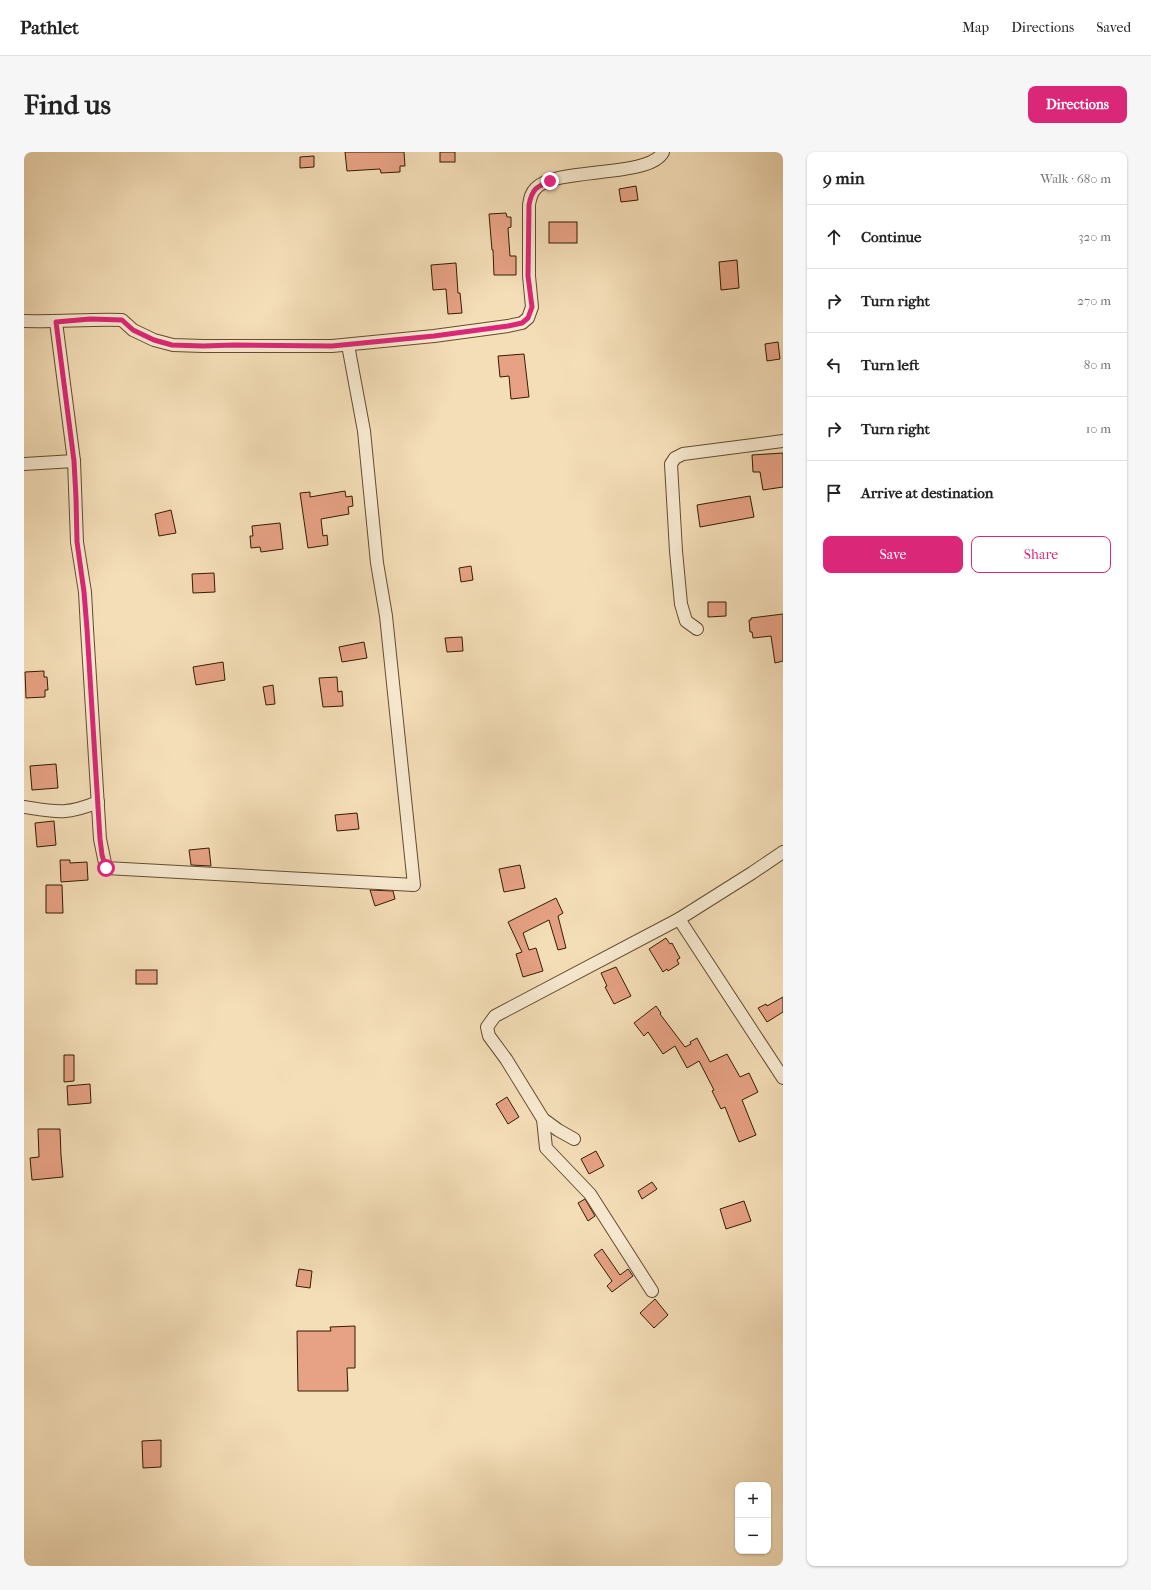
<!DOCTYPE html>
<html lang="en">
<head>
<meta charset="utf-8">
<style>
	body { margin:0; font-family:"IM FELL French Canon",serif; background:#f6f6f6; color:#222 }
	.controls { position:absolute; right:12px; bottom:12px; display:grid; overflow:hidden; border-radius:8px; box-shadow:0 1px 3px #0004 }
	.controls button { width:36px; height:36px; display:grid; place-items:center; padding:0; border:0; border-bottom:1px solid #e0e0e0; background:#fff; color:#222; font:20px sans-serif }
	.stop { position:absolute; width:12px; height:12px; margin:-9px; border:3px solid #db2777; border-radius:50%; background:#fff }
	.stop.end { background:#db2777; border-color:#fff; box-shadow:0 1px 4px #0008 }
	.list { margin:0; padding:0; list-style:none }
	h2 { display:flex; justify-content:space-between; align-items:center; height:52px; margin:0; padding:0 16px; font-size:17px }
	h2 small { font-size:13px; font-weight:400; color:#767676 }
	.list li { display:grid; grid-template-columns:26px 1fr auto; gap:12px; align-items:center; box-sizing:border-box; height:64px; padding:0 16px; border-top:1px solid #e0e0e0 }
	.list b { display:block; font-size:15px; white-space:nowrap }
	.list em { font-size:13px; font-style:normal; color:#767676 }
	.actions { display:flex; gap:8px; padding:12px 16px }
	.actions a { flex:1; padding:9px 0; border:1px solid #db2777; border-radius:8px; text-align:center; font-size:14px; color:#db2777 }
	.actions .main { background:#db2777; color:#fff }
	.icon { flex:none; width:22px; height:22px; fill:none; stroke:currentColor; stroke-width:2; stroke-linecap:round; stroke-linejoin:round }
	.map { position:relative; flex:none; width:759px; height:1414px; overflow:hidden; border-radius:8px }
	header { display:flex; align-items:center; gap:24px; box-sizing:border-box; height:56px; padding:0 20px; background:#fff; border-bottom:1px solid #e0e0e0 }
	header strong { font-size:19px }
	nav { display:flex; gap:22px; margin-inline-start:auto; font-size:14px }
	.intro { display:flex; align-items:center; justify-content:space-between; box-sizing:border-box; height:96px; padding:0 24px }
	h1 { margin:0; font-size:28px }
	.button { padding:10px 18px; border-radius:8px; background:#db2777; color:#fff; font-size:14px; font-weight:700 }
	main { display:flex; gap:24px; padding:0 24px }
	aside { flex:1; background:#fff; border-radius:8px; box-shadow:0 1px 3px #0004 }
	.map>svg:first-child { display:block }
</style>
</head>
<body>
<header>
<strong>Pathlet</strong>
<nav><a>Map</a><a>Directions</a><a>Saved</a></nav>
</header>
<div class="intro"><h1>Find us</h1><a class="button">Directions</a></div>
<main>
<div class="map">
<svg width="759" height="1414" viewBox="0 0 759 1414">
	<rect width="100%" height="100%" fill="#f4deb8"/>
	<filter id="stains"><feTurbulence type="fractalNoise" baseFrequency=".005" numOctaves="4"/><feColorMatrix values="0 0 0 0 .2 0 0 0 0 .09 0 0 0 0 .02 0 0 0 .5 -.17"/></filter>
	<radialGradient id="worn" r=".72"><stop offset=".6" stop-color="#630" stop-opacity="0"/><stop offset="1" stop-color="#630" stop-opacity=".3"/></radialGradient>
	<!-- building -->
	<g fill="#e7a285" stroke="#331c00">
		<polygon points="321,0 380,0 381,14 376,14 376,20 357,21 356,17 323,19"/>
		<rect x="416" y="0" width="15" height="10"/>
		<polygon points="290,4 290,15 276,16 276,5"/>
		<polygon points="612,34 614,48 597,50 595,37"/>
		<polygon points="482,61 483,65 487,65 487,75 484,76 486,104 492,104 492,123 470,123 469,98 468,98 465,62"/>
		<rect x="525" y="70" width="28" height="21"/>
		<polygon points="713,108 715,136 697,138 695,110"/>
		<polygon points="432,111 434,141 436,141 438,161 424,162 422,137 409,138 407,113"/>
		<polygon points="754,190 756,207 743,209 741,192"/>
		<polygon points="500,202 505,245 487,247 485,224 476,225 474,204"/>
		<polygon points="759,301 759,335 739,338 736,320 729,320 728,303"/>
		<polygon points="321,339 322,345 328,344 329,354 324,355 325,362 297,367 299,384 303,383 304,393 284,396 276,341 286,340 286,345"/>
		<polygon points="726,344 730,365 676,375 673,353"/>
		<polygon points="147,358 152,381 135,384 131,362"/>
		<polygon points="256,371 259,397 237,400 236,395 227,396 226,384 229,384 228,374"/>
		<polygon points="447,414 449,428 437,430 435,416"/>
		<polygon points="190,421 191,440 169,441 168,422"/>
		<polygon points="684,450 702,450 702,464 684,465"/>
		<polygon points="759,462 759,509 751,511 747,484 729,486 728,480 726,480 725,468 727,468 727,466"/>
		<polygon points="438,485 439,499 423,500 421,486"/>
		<polygon points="340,490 343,506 318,510 315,495"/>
		<polygon points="199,510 201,528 172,533 169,515"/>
		<polygon points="20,519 20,525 23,525 24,538 21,538 21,545 2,546 1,520"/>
		<polygon points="313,525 314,540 318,539 319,554 299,555 295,526"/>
		<polygon points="249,533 251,552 242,553 239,535"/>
		<polygon points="32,612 34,636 8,638 6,614"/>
		<polygon points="333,661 335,677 313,679 311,663"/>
		<polygon points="30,669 32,693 13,695 11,671"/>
		<polygon points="185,696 187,714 167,713 165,698"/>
		<polygon points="36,708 46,708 46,711 63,710 64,728 37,730"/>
		<polygon points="496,713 501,736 480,740 475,717"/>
		<polygon points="22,733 38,733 39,761 22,761"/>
		<polygon points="346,738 369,739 371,747 351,754"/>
		<polygon points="532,746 539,761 534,764 542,796 534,798 525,768 499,781 505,798 512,796 519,819 499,825 492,802 498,800 484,770"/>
		<polygon points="642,786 646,792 648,791 656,806 653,808 655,812 644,819 643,817 639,820 625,797"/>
		<polygon points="592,815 607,844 590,852 581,835 583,834 577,821"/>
		<rect x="112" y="818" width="21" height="14"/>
		<polygon points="759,845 759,860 743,870 734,856 742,852 743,854"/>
		<polygon points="632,854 637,861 636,862 661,895 667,892 666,890 673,886 686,910 703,902 716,925 725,921 734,940 718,948 732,983 715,990 701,955 697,957 688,939 690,938 675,909 663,916 651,894 639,902 624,880 620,884 610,871"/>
		<polygon points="40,903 50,903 50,929 40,930"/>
		<polygon points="66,932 67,951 44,953 43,934"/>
		<polygon points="483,945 495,965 484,972 472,952"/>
		<polygon points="14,977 36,977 37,1003 39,1025 8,1028 6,1006 15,1005"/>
		<polygon points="572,999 580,1014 565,1022 557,1007"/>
		<polygon points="628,1030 633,1037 618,1047 614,1039"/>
		<polygon points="561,1047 571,1064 564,1069 554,1051"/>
		<polygon points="720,1049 727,1069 702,1077 696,1057"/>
		<polygon points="578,1097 596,1123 604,1117 609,1124 588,1140 583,1134 588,1129 570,1103"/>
		<polygon points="275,1117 288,1119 286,1136 272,1134"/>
		<polygon points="631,1147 644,1163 630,1176 616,1161"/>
		<polygon points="331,1174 331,1216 323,1216 324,1239 274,1239 273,1179 307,1179 306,1175"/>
		<polygon points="137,1288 137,1315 119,1316 118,1289"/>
	</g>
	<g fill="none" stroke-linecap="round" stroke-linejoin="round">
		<!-- minor casing -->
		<g stroke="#634c2e" stroke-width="14">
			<g id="minor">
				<path d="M 0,169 C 33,170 65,167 98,168 L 109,178 L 130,188 L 149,193 L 179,194 L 308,194 L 410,184 L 484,174 L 498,171 L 504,166 L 508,155 L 505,124 L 505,53 C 506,46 507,41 512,36 C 533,15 626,26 639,0"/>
				<polyline points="32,170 50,309 53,390 61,440 63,477 76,687 82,716 390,733 362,464 353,411 340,279 324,193"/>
				<polyline points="0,312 50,309"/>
				<polyline points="673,477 662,469 657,452 652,399 647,312 651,306 659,302 759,289"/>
				<path d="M 0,655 C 32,660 43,663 74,650"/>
				<polyline points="655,767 759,926"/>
				<polyline points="519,967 522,996 566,1042 628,1139"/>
				<polyline points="550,987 534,978 519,967 482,907 465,884 463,875 471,864 655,767 728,721 759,700"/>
			</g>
		</g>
		<!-- minor -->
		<use href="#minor" stroke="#f8ead1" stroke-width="12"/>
	</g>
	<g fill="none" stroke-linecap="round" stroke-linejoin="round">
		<!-- route -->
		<path stroke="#db2777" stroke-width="5" d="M 82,716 L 78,703 L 76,687 L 63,477 L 60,440 L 53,390 L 52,346 L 50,309 L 32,170 L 66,167 L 98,168 L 109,178 L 130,188 L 148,193 L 179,194 L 210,193 L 308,194 L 410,184 L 484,174 L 498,171 L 504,166 L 508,155 L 504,124 L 505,53 C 508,37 512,35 526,29"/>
	</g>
	<rect width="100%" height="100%" filter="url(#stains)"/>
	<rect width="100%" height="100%" fill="url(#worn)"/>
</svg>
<div class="controls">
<button>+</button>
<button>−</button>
</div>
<div class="stop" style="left:82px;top:716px"></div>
<div class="stop end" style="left:526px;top:29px"></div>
</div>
<aside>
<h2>9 min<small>Walk · 680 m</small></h2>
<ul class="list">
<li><svg class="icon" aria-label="ahead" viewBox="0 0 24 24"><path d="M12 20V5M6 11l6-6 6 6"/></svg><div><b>Continue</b></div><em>320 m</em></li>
<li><svg class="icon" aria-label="right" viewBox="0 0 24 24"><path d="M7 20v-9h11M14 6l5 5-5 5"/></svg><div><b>Turn right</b></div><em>270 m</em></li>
<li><svg class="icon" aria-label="left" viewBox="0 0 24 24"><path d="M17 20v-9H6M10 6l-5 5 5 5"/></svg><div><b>Turn left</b></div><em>80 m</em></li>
<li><svg class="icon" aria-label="right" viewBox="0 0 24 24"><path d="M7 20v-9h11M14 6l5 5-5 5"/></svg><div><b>Turn right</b></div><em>10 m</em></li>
<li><svg class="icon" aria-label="arrive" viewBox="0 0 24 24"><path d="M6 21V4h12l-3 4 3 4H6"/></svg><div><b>Arrive at destination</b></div></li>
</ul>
<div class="actions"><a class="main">Save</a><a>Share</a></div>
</aside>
</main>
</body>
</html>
